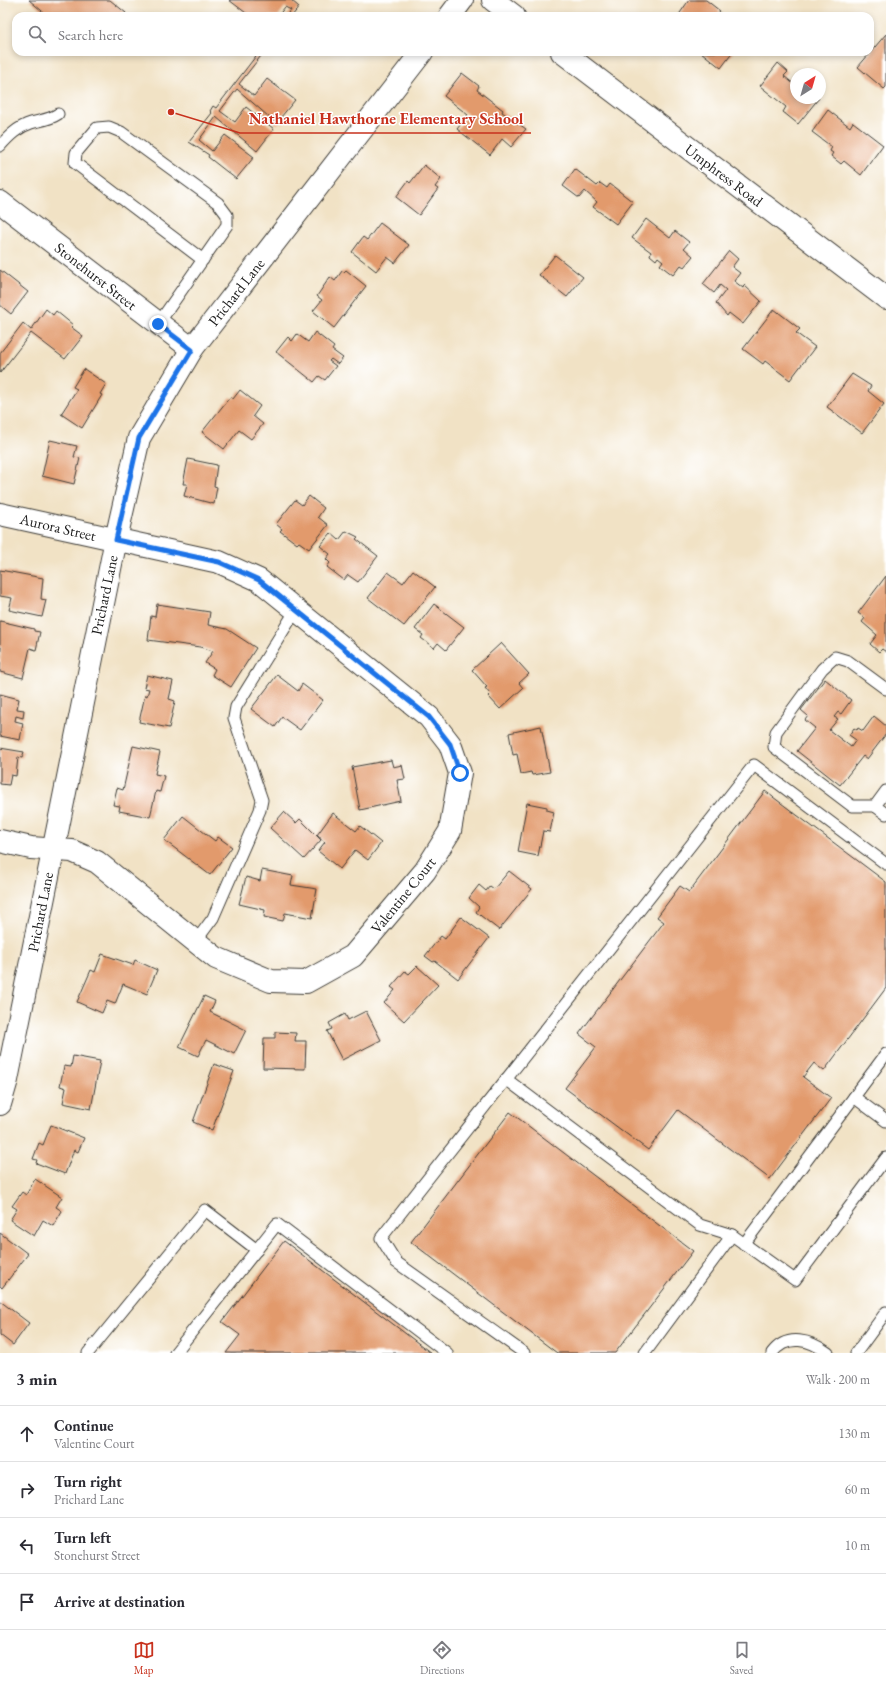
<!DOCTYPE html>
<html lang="en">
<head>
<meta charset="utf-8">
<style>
	body { margin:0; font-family:"EB Garamond",serif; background:#f7f7f7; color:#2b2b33 }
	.compass { position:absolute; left:790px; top:68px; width:36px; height:36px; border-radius:50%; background:#fff; box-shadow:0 2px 6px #0003; rotate:37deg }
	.stop { position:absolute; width:12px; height:12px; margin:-9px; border:3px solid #1a73e8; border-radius:50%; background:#fff }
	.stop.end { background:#1a73e8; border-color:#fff; box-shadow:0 1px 4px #0008 }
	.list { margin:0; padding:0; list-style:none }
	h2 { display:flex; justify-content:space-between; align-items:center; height:52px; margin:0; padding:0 16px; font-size:17px }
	h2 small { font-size:13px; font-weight:400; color:#7c7c81 }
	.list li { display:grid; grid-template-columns:26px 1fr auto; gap:12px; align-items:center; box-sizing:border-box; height:56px; padding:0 16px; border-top:1px solid #e1e1e2 }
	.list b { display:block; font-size:15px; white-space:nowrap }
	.list p { margin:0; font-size:13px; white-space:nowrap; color:#7c7c81 }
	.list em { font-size:13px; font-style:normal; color:#7c7c81 }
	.icon { flex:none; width:22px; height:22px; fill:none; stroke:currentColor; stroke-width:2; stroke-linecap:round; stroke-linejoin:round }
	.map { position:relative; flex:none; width:886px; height:1353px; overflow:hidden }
	.search { position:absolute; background:#fff; box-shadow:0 2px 6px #0003; left:12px; right:12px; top:12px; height:44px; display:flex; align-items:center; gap:10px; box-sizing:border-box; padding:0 14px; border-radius:12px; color:#7c7c81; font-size:15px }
	.sheet { height:276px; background:#fff }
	nav { display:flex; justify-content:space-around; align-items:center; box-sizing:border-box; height:56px; border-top:1px solid #e1e1e2; background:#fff; font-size:11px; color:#7c7c81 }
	nav a { display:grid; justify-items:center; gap:2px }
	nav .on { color:#c8321e }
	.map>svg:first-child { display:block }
</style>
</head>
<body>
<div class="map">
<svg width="886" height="1353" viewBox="0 0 886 1353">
	<rect width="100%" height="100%" fill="#fff"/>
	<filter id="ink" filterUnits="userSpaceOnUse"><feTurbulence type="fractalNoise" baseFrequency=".025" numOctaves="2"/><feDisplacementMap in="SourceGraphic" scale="8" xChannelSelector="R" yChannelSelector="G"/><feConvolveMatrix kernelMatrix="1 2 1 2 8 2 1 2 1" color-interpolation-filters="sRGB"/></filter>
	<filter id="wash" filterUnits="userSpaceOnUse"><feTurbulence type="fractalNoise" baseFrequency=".012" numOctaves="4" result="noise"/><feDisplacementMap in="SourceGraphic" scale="16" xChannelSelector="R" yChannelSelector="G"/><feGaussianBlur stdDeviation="0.9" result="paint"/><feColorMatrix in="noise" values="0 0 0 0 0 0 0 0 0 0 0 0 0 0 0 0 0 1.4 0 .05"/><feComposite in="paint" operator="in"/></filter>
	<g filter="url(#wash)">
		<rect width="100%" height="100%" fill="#f1e2c5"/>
		<g id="blocks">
			<!-- building -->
			<g fill="#e29a6c">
				<polygon points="29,0 110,0 126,13 124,16 48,16"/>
				<polygon points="229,0 291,0 299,7 292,16 287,16 291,10 285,7 278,16 250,16"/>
				<polygon points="689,0 706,0 720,11 716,16 678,16"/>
				<polygon points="886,34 886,87 884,89 858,67"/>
				<polygon points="259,52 264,52 239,84 254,96 267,79 295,100 281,117 285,120 282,123 280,121 277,124 237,89 220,111 235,122 246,107 274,129 257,151 216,117 199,140 212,151 225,135 254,157 236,179 208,157 209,155 189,142 212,113 210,111 213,106 216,108"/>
				<polygon points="701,52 733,52 721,68"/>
				<polygon points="778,63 788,72 784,76 796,86 796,98 819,98 798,124 783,112 786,107 760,86"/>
				<polygon points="462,73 479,86 477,90 503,110 502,112 526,129 511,147 502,139 490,155 457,129 468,115 444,96"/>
				<polygon points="828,110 850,127 853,122 883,145 861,175 844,161 841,164 831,156 833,153 830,151 832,147 812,132"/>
				<polygon points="424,165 441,179 435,187 438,189 419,215 396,197 408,181 410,183"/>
				<polygon points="575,169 597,186 600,183 607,188 610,184 633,202 616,224 593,207 597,202 585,191 579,198 563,186"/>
				<polygon points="646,219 670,238 675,231 689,242 684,248 693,256 684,267 681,265 673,275 660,265 663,261 658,257 656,260 650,255 651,252 632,238"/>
				<polygon points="380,223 409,245 395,263 387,257 376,271 352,252 363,237 367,240"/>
				<polygon points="729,251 738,259 732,267 740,273 734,281 743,288 744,285 761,301 743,324 729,313 727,316 716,303 726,290 720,285 714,293 703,284"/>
				<polygon points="555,255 583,277 567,297 539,275"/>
				<polygon points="0,270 28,292 11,314 0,305"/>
				<polygon points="346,270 366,286 334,328 313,311 322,300 317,296 330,277 335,281 342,271 344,272"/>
				<polygon points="46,309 53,315 56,311 73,325 71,327 83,336 65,359 31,333 0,373 0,353 23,323 31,330"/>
				<polygon points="774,309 800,329 796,333 815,347 790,380 765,361 763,364 743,349"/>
				<polygon points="315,332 334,347 332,350 343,358 338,364 331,359 329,361 336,366 325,380 319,376 314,382 276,352 288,337 292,341 297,334 308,342"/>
				<polygon points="84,369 106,384 100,394 102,395 82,428 61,414 77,389 73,387"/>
				<polygon points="852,374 871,386 868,391 884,404 862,433 827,407"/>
				<polygon points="240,390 260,406 253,416 263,424 251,439 239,430 224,449 202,432 230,397 233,399"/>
				<polygon points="50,440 77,446 74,457 80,458 74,484 42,476"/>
				<polygon points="188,459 217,465 214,486 217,487 214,504 184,496 187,484 183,484"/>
				<polygon points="309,496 324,508 318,517 328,525 309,549 299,542 297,544 280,531 282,529 276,524 295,500 302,505"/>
				<polygon points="346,531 358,537 356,539 378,556 358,582 348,575 344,580 327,567 330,563 326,559 330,554 320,546 331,533 339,540"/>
				<polygon points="0,570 43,578 41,599 46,600 42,617 9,610 12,598 0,596"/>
				<polygon points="413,570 435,587 404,626 368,598 388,572 403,583"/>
				<polygon points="886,576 886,652 882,649 879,652 870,644 877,635 862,622 865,618 858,613"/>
				<polygon points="157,604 210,612 208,625 227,629 256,648 231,687 212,675 215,669 205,663 213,651 200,647 148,640 151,616 155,617"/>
				<polygon points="434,604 464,627 446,650 438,643 434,648 421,638 423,635 415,629"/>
				<polygon points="0,621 34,629 34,631 40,632 36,650 30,648 23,678 0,672 1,647 0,647"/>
				<polygon points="501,643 529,674 519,683 523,688 500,709 488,696 490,694 485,688 487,687 472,670"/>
				<polygon points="147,675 173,681 169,699 175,701 169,728 139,722 145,695 147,696 149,689 144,688"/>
				<polygon points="277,675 298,691 302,684 323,700 300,730 282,717 275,727 251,709"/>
				<polygon points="825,679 851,700 841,714 838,712 834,717 838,719 829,730 851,747 856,740 849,735 854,728 857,730 858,728 863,731 874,716 886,726 886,734 867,759 863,756 840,785 797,751 815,728 805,720 808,716 801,710"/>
				<polygon points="0,694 19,699 17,709 24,710 23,718 16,716 15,721 23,723 20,740 0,736"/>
				<polygon points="541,726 550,772 532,775 531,772 521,774 517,754 513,755 509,733"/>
				<polygon points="133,746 160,752 155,774 164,776 160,792 156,791 150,817 119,811 120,806 113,805 117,788 123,790"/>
				<polygon points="0,748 24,752 22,758 18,757 16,776 11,775 9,785 0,784"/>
				<polygon points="391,760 393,767 402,765 405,779 397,780 401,801 360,810 352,767"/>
				<polygon points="765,791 886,882 886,988 824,1071 814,1063 803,1077 831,1098 770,1179 678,1110 648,1150 565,1088 596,1047 579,1034 664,922 657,917 680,886 689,892"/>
				<polygon points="527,803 547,807 547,810 554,812 550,832 543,831 538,856 518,852"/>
				<polygon points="284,812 296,823 300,819 321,840 304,859 270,828"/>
				<polygon points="333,813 356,831 360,826 381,843 368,860 355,850 340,869 318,851 325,842 317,835"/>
				<polygon points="183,816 215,841 218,837 232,847 210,875 164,840"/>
				<polygon points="262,870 293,876 291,885 317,889 312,918 285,913 283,921 264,917 265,910 239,904 246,877 260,881"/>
				<polygon points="509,871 532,889 499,930 476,912 479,907 469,898 479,885 486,891 490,886 494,889"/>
				<polygon points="461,917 489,938 458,979 435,961 433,962 425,956 441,936 445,939"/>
				<polygon points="102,954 133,965 135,960 157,970 147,994 123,984 115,1004 107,1001 102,1013 77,1002 91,970 95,972"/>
				<polygon points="417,966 438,985 404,1021 384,1003 395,990 391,987 405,971 409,974"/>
				<polygon points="204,996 215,1001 210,1012 246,1030 234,1054 206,1040 198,1056 179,1047"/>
				<polygon points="366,1011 381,1040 342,1060 327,1031 332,1029 329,1023 345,1014 348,1020"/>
				<polygon points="275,1032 296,1033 295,1041 306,1041 305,1069 263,1068 264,1038 275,1038"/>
				<polygon points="73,1056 100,1061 91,1109 63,1103 66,1088 60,1086 64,1066 71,1067"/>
				<polygon points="214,1064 234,1071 212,1130 193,1122"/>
				<polygon points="510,1112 693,1251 615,1353 557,1353 411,1242"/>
				<polygon points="51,1125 84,1138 78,1152 74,1150 65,1174 36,1163 37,1160 33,1159 39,1143 43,1145"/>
				<polygon points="35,1179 62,1197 56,1207 62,1211 53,1226 43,1220 34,1236 10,1220 17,1209 12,1206 22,1192 26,1195"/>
				<polygon points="0,1233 28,1254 2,1288 0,1286"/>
				<polygon points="284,1241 431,1353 226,1353 240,1335 222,1322"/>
				<polygon points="0,1301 29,1323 13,1345 0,1335"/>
			</g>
		</g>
	</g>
	<g filter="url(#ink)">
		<use href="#blocks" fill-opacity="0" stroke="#3c3a35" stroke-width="1"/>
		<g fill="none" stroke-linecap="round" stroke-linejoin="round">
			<!-- lane casing -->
			<g stroke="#3c3a35" stroke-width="13">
				<g id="lane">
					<path d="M 0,146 C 9,136 18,127 31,123 C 41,120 49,120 58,114"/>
					<polyline points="158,324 227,225 227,215 218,203 121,132 109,127 97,128 76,153 75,163 203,260"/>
					<polyline points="886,791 875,806 886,814"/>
					<polyline points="875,806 852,806 774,747 776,732 822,669 835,657 848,661 886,689"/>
					<polyline points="196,941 213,918 260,810 262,800 234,718 236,707 296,610"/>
					<polyline points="886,1054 854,1097 886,1121"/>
					<polyline points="506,1079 700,1225 732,1235 795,1280 886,1158"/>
					<polyline points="744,1244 854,1097"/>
					<polyline points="88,1353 205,1210 257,1250"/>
					<polyline points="175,1353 277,1224 447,1353"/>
					<polyline points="524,1353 396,1262 381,1238 754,765 886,864"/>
					<polyline points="645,1353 732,1235"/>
					<path d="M 772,1353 C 787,1333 811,1340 828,1353"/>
					<polyline points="856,1353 886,1312"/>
				</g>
			</g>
			<!-- street casing -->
			<g stroke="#3c3a35" stroke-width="24">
				<g id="street">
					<polyline points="450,16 462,0"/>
					<polyline points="0,202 192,349"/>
					<polyline points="0,514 219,562 259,580 429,717 450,744 460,773 450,831 425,871 353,956 306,982 271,981 216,958 97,862 72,851 31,848 0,841"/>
					<polyline points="0,1104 7,1080 116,539 139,438 192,349 422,52"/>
				</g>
			</g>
			<!-- secondary casing -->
			<g stroke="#3c3a35" stroke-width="24">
				<g id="secondary">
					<polyline points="493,0 514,16"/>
					<polyline points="562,52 886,298"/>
				</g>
			</g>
			<!-- lane -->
			<use href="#lane" stroke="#fff" stroke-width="11"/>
			<!-- street -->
			<use href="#street" stroke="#fff" stroke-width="22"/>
			<!-- secondary -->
			<use href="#secondary" stroke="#fff" stroke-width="22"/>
		</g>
	</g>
	<g fill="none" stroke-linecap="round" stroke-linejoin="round" filter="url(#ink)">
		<!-- route -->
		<polyline stroke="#1a73e8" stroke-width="5" points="158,324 192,350 139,438 116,540 219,562 259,580 429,717 450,744 460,773"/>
	</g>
	<g text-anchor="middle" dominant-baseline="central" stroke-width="3" stroke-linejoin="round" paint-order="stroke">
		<!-- street labels -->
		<g font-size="15" fill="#1c1c1c" stroke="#fff">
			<text transform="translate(724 175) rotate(37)">Umphress Road</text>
			<text transform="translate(96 276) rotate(38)">Stonehurst Street</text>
			<text transform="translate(236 292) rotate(-52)">Prichard Lane</text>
			<text transform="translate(58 527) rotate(13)">Aurora Street</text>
			<text transform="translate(104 595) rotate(-78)">Prichard Lane</text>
			<text transform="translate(403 895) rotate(-51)">Valentine Court</text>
			<text transform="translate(40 912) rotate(-79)">Prichard Lane</text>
		</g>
	</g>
	<!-- callouts -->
	<path fill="none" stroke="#c8321e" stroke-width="1.5" d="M171 112L240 133H531"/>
	<circle fill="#c8321e" stroke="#fff" stroke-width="1.5" cx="171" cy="112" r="4"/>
	<g font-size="16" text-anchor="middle" font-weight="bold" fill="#c8321e" stroke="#fff" stroke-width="3" stroke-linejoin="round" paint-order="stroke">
		<text x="386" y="124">Nathaniel Hawthorne Elementary School</text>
	</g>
</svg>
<svg class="compass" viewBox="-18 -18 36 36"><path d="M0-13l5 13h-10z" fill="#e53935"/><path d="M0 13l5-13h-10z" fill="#7c7c81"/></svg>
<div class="stop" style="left:460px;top:773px"></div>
<div class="stop end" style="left:158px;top:324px"></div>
<div class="search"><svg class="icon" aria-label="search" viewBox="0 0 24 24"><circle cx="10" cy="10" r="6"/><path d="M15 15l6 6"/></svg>Search here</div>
</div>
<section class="sheet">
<h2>3 min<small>Walk · 200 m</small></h2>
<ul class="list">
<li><svg class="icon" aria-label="ahead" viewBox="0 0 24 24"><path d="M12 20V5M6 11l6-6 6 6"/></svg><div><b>Continue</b><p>Valentine Court</p></div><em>130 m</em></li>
<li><svg class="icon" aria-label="right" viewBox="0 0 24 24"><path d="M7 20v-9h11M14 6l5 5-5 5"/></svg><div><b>Turn right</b><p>Prichard Lane</p></div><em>60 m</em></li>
<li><svg class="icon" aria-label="left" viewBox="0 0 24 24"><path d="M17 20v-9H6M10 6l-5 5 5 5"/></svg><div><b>Turn left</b><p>Stonehurst Street</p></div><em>10 m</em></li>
<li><svg class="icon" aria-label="arrive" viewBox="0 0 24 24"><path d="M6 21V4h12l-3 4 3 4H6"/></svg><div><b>Arrive at destination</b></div></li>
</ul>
</section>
<nav>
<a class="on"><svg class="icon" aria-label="map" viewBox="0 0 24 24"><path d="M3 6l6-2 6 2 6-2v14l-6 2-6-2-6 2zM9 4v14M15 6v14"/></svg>Map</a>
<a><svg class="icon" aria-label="directions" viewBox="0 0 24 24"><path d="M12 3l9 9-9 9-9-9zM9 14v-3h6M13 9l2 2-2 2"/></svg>Directions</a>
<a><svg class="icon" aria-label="saved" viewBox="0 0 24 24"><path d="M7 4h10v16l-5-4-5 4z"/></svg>Saved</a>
</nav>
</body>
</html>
